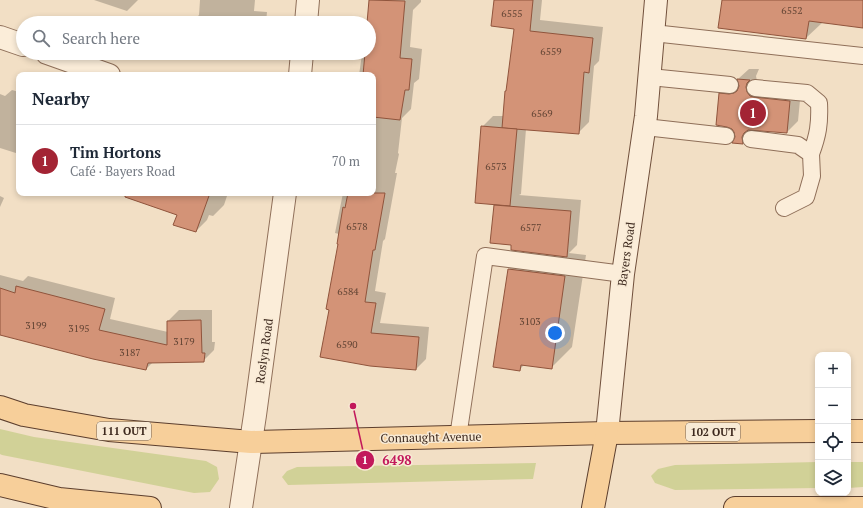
<!DOCTYPE html>
<html lang="en">
<head>
<meta charset="utf-8">
<style>
	body { margin:0; font-family:"PT Serif",serif; background:#f6f6f7; color:#1f2937 }
	.controls { position:absolute; right:12px; bottom:12px; display:grid; overflow:hidden; border-radius:8px; box-shadow:0 2px 6px #0003 }
	.controls button { width:36px; height:36px; display:grid; place-items:center; padding:0; border:0; border-bottom:1px solid #e0e1e3; background:#fff; color:#1f2937; font:20px sans-serif }
	.you { position:absolute; left:555px; top:333px; width:14px; height:14px; margin:-10px; border:3px solid #fff; border-radius:50%; background:#1a73e8; box-shadow:0 0 0 6px #1a73e833 }
	.badge { display:grid; place-items:center; width:26px; height:26px; border-radius:50%; background:#a32434; color:#fff; font-size:13px; font-weight:700 }
	.pin { position:absolute; translate:-50% -50%; border:2px solid #fff; box-shadow:0 1px 4px #0006 }
	.list { margin:0; padding:0; list-style:none }
	h2 { display:flex; justify-content:space-between; align-items:center; height:52px; margin:0; padding:0 16px; font-size:17px }
	h2 small { font-size:13px; font-weight:400; color:#747a83 }
	.list li { display:grid; grid-template-columns:26px 1fr auto; gap:12px; align-items:center; box-sizing:border-box; height:72px; padding:0 16px; border-top:1px solid #e0e1e3 }
	.list b { display:block; font-size:15px; white-space:nowrap }
	.list p { margin:0; font-size:13px; white-space:nowrap; color:#747a83 }
	.list em { font-size:13px; font-style:normal; color:#747a83 }
	.icon { flex:none; width:22px; height:22px; fill:none; stroke:currentColor; stroke-width:2; stroke-linecap:round; stroke-linejoin:round }
	.map { position:relative; flex:none; width:863px; height:508px; overflow:hidden }
	.search { position:absolute; background:#fff; box-shadow:0 2px 6px #0003; left:16px; top:16px; width:360px; height:44px; display:flex; align-items:center; gap:10px; box-sizing:border-box; padding:0 14px; border-radius:22px; color:#747a83; font-size:15px }
	.panel { position:absolute; background:#fff; box-shadow:0 2px 6px #0003; left:16px; top:72px; width:360px; height:124px; border-radius:8px }
	.map>svg:first-child { display:block }
</style>
</head>
<body>
<div class="map">
<svg width="863" height="508" viewBox="0 0 863 508">
	<rect width="100%" height="100%" fill="#f2dfc5"/>
	<!-- green -->
	<g fill="#d1d197">
		<polygon points="0,429 34,437 206,461 217,467 219,479 210,492 194,493 2,455 0,454"/>
		<polygon points="818,462 818,488 675,490 655,483 651,476 658,469 675,465"/>
		<polygon points="848,462 863,462 863,487 848,488"/>
		<polygon points="536,463 533,479 288,485 282,477 287,471 297,467"/>
	</g>
	<!-- shadow -->
	<g fill="#0003">
		<polygon points="94,0 138,0 127,11"/>
		<polygon points="200,0 255,0 254,11 267,12 266,23 195,23 196,18 199,15"/>
		<polygon points="370,0 421,0 421,2 413,10 410,47 422,49 419,79 414,83 411,109 402,118 398,153 399,154 395,173 397,173 385,239 383,241 375,291 386,293 380,323 429,327 426,359 416,369 330,309 339,243 339,234 335,233 343,193 373,193 373,75 359,75 362,54 369,53 369,23 368,23"/>
		<polygon points="495,0 542,0 540,20 603,27 599,61 594,66 589,122 578,133 526,129 521,194 519,195 581,200 577,245 569,253 586,255 572,347 551,368 525,364 519,370 495,367 509,269 527,251 513,244 491,242 495,205 496,204 482,127 493,116 504,116 515,28"/>
		<polygon points="723,0 863,0 863,27 823,22 806,38"/>
		<polygon points="749,69 759,69 756,76 757,81 801,90 798,121 787,132 753,130 754,132 743,143 736,137 720,94 731,83 739,83 738,79"/>
		<polygon points="12,90 19,92 19,154 0,148 0,94 5,96"/>
		<polygon points="127,193 228,193 224,205 213,216 209,215 207,220 196,231 178,214"/>
		<polygon points="0,196 4,198 0,207"/>
		<polygon points="0,275 23,281 28,276 115,298 110,319 168,332 168,321 179,310 212,310 212,342 215,342 214,350 203,361 153,362 146,369 0,334"/>
	</g>
	<!-- building -->
	<g fill="#d39377" stroke="#90543c">
		<polygon points="369,0 405,1 400,58 412,59 409,90 405,90 400,120 373,117 373,75 363,75 365,53 369,53 369,23 367,23"/>
		<polygon points="494,0 533,0 530,31 593,38 589,73 584,72 579,134 502,128 505,91 506,91 514,29 491,26"/>
		<polygon points="722,0 863,0 863,28 809,21 806,39 718,28"/>
		<polygon points="195,17 244,22 244,23 194,23"/>
		<polygon points="191,53 240,53 240,58"/>
		<polygon points="737,79 750,80 747,83 746,87 747,92 750,96 754,97 790,101 787,133 748,130 744,133 742,137 743,144 732,143 735,137 734,132 732,129 727,127 716,125 719,93 729,94 734,93 737,91 739,86"/>
		<polygon points="481,126 517,129 510,206 475,203"/>
		<polygon points="125,193 210,193 196,232 173,225 177,215 125,197"/>
		<polygon points="348,193 385,193 375,250 373,250 365,302 376,303 371,333 419,337 416,370 370,366 320,357 329,310 326,309 338,244 337,244 341,219 343,207 345,208"/>
		<polygon points="494,205 571,211 567,257 511,250 511,245 490,243"/>
		<polygon points="508,269 565,276 552,369 521,365 520,371 493,367"/>
		<polygon points="16,286 105,309 99,330 167,345 167,321 201,320 202,353 205,353 204,362 148,363 146,370 93,359 0,335 0,288 15,293"/>
	</g>
	<g fill="none" stroke-linecap="round" stroke-linejoin="round">
		<!-- lane casing -->
		<g stroke="#8f6f59" stroke-width="18">
			<g id="lane">
				<polyline points="653,33 863,56"/>
				<polyline points="650,77 730,85"/>
				<path d="M 755,88 L 807,93 L 819,103 C 820,124 818,135 811,154"/>
				<polyline points="645,127 726,136"/>
				<polyline points="751,139 798,145 811,154 812,176 806,197 784,208"/>
				<polyline points="458,437 485,256 623,274"/>
			</g>
		</g>
		<!-- street casing -->
		<g stroke="#8f6f59" stroke-width="24">
			<g id="street">
				<polyline points="306,23 308,0"/>
				<polyline points="0,37 23,45"/>
				<polyline points="47,53 109,75"/>
				<polyline points="300,75 302,53"/>
				<polyline points="241,508 255,415 285,193"/>
			</g>
		</g>
		<!-- secondary casing -->
		<g stroke="#71503c" stroke-width="24">
			<polyline id="secondary" points="607,433 623,274 646,116 656,0"/>
		</g>
		<!-- primary casing -->
		<g stroke="#5c3e2d" stroke-width="24">
			<g id="primary">
				<polyline points="0,407 24,415 109,430 251,442 607,433 818,431"/>
				<polyline points="848,431 863,431"/>
				<polyline points="0,485 59,499 150,508"/>
				<polyline points="593,508 607,433"/>
				<polyline points="735,508 863,508"/>
			</g>
		</g>
		<!-- lane -->
		<use href="#lane" stroke="#fbedd9" stroke-width="16"/>
		<!-- street -->
		<use href="#street" stroke="#fbedd9" stroke-width="22"/>
		<!-- secondary -->
		<use href="#secondary" stroke="#fbedd9" stroke-width="22"/>
		<!-- primary -->
		<use href="#primary" stroke="#f7cf9a" stroke-width="22"/>
	</g>
	<g text-anchor="middle" dominant-baseline="central" stroke-width="3" stroke-linejoin="round" paint-order="stroke">
		<!-- number labels -->
		<g font-size="10" fill="#624434">
			<text x="792" y="10">6552</text>
			<text x="512" y="13">6555</text>
			<text x="551" y="51">6559</text>
			<text x="542" y="113">6569</text>
			<text x="496" y="166">6573</text>
			<text x="357" y="226">6578</text>
			<text x="531" y="227">6577</text>
			<text x="348" y="291">6584</text>
			<text x="530" y="321">3103</text>
			<text x="36" y="325">3199</text>
			<text x="79" y="328">3195</text>
			<text x="184" y="341">3179</text>
			<text x="347" y="344">6590</text>
			<text x="130" y="352">3187</text>
		</g>
		<!-- shield labels -->
		<g fill="#f8ead5" stroke="#756355" stroke-width="1">
			<rect x="97" y="422" width="54" height="18" rx="3"/>
			<rect x="686" y="423" width="54" height="18" rx="3"/>
		</g>
		<g font-size="11" font-weight="bold" fill="#3d291e">
			<text x="124" y="431">111 OUT</text>
			<text x="713" y="432">102 OUT</text>
		</g>
		<!-- street labels -->
		<g font-size="12" fill="#3d291e" stroke="#f8ead5">
			<text transform="translate(626 254) rotate(-82)">Bayers Road</text>
			<text transform="translate(264 351) rotate(-82)">Roslyn Road</text>
			<text transform="translate(431 437) rotate(-1)">Connaught Avenue</text>
		</g>
	</g>
	<!-- callouts -->
	<path fill="none" stroke="#c2185b" stroke-width="1.5" d="M353 406L365 460"/>
	<g fill="#c2185b" stroke="#f8ead5" stroke-width="1.5">
		<circle cx="353" cy="406" r="4"/>
		<circle cx="365" cy="460" r="10"/>
	</g>
	<g font-size="12" text-anchor="middle" font-weight="bold" fill="#fff">
		<text x="365" y="464">1</text>
	</g>
	<g font-size="13" text-anchor="middle" font-weight="bold" fill="#c2185b" stroke="#f8ead5" stroke-width="3" stroke-linejoin="round" paint-order="stroke">
		<text x="397" y="465">6498</text>
	</g>
</svg>
<div class="controls">
<button>+</button>
<button>−</button>
<button><svg class="icon" aria-label="locate" viewBox="0 0 24 24"><circle cx="12" cy="12" r="6"/><path d="M12 2v4M12 18v4M2 12h4M18 12h4"/></svg></button>
<button><svg class="icon" aria-label="layers" viewBox="0 0 24 24"><path d="M12 4l9 5-9 5-9-5zM3 14l9 5 9-5"/></svg></button>
</div>
<div class="you"></div>
<div class="pin badge" style="left:753px;top:113px">1</div>
<div class="search"><svg class="icon" aria-label="search" viewBox="0 0 24 24"><circle cx="10" cy="10" r="6"/><path d="M15 15l6 6"/></svg>Search here</div>
<section class="panel">
<h2>Nearby<small></small></h2>
<ul class="list">
<li><span class="badge">1</span><div><b>Tim Hortons</b><p>Café · Bayers Road</p></div><em>70 m</em></li>
</ul>
</section>
</div>
</body>
</html>
